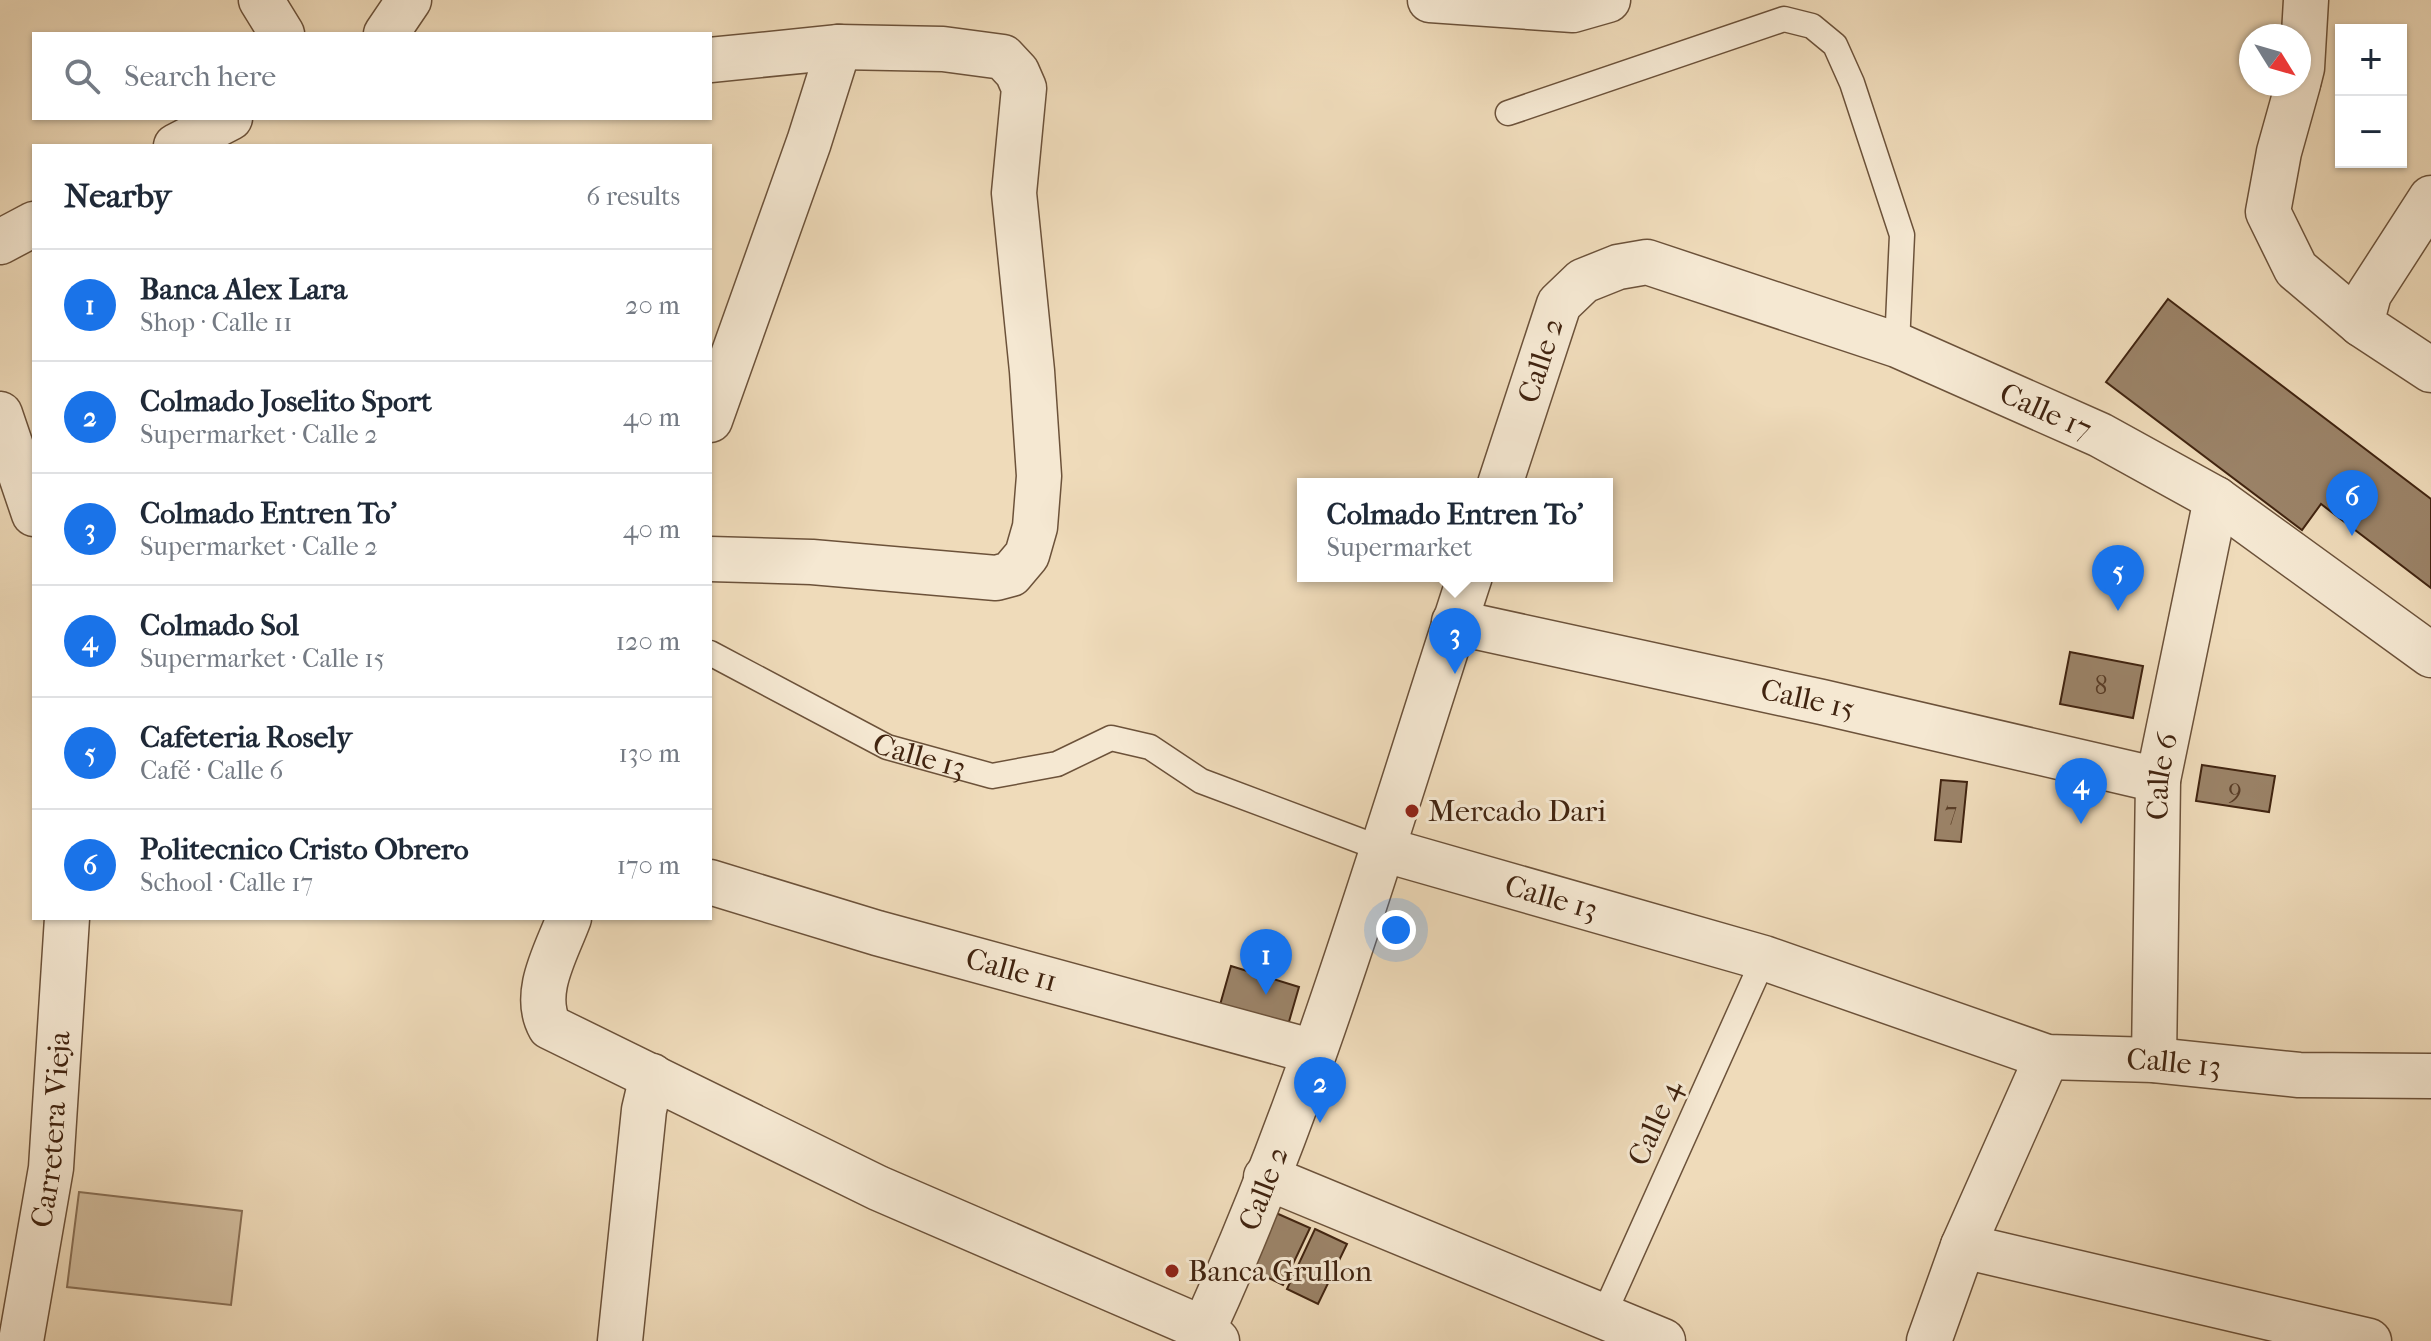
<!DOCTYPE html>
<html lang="en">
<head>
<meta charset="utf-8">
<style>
	body { margin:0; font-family:"IM FELL French Canon",serif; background:#f2f2f3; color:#1f2937 }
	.controls { position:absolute; right:24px; top:24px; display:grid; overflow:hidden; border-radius:0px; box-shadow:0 2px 6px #0004 }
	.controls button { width:72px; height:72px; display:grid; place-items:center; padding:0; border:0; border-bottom:2px solid #e0e1e3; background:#fff; color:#1f2937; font:40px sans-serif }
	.compass { position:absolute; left:2239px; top:24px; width:72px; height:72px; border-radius:50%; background:#fff; box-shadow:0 2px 6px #0004; rotate:127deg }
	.you { position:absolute; left:1396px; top:930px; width:28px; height:28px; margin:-20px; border:6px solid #fff; border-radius:50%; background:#1a73e8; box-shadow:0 0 0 12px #1a73e833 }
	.badge { display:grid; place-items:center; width:52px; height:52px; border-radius:50%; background:#1a73e8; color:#fff; font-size:26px; font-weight:700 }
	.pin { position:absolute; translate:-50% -66px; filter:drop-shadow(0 2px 4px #0008) }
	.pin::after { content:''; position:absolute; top:42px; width:28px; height:24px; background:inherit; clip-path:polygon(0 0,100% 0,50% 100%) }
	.popup { position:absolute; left:1297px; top:478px; width:316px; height:104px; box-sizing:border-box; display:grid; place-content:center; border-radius:0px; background:#fff; filter:drop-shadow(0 2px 6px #0005); font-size:26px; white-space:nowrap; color:#747a83 }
	.popup b { font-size:30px; color:#1f2937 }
	.popup::after { content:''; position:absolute; left:50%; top:100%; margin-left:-16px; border:16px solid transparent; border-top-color:#fff }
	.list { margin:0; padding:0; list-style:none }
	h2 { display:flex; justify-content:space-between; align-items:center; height:104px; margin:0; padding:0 32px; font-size:34px }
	h2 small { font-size:26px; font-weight:400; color:#747a83 }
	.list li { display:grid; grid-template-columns:52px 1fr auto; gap:24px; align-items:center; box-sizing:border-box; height:112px; padding:0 32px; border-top:2px solid #e0e1e3 }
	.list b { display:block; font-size:30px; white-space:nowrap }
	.list p { margin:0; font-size:26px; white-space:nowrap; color:#747a83 }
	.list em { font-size:26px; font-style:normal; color:#747a83 }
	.icon { flex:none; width:44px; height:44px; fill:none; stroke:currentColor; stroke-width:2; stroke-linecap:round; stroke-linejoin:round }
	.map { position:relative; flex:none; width:2431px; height:1341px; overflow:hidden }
	.search { position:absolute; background:#fff; box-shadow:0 2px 6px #0004; left:32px; top:32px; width:680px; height:88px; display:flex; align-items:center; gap:20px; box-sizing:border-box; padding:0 28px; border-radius:0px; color:#747a83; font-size:30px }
	.panel { position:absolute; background:#fff; box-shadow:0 2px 6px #0004; left:32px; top:144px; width:680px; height:776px; border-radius:0px }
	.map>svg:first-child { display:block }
</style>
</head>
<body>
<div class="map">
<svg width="2431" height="1341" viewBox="0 0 2431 1341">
	<rect width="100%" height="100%" fill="#efdbba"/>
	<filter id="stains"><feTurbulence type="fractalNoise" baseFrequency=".0025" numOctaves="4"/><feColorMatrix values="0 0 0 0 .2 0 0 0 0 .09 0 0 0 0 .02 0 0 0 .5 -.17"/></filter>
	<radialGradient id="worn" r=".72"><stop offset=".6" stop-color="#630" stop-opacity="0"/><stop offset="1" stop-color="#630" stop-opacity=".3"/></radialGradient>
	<!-- green -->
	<polygon fill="#d1bc9d" stroke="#897056" stroke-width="2" points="79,1192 242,1211 231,1305 67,1287"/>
	<!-- building -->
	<g fill="#9b8368" stroke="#412410" stroke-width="2">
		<polygon points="2168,299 2431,499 2431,588 2321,504 2302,530 2106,382"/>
		<polygon points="2070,652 2143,666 2133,718 2060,704"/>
		<polygon points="2202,765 2275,776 2269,812 2196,801"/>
		<polygon points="1941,780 1967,782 1961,842 1935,840"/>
		<polygon points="1231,966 1299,987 1286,1032 1218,1012"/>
		<polygon points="1276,1213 1310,1228 1283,1285 1250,1269"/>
		<polygon points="1315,1229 1347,1244 1318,1304 1287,1289"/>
	</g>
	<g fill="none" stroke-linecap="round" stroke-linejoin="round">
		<!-- lane casing -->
		<g stroke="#6c523a" stroke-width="27">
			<g id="lane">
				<polyline points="1508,113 1784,19 1812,26 1835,45 1852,83 1902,235 1897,345"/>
				<path id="s1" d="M 710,653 L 887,747 L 992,776 L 1057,764 L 1111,738 L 1150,747 L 1201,781 L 1382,849"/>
				<polyline points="1604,1314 1764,958"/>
			</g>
		</g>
		<!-- street casing -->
		<g stroke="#6c523a" stroke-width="47">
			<g id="street">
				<polyline points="261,0 282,34"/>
				<polyline points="1430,0 1573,10 1608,0"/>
				<polyline points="386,34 409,0"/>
				<polyline points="710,60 839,47 943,49 1003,57 1017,72 1024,88 1014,193 1032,371 1039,476 1035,527 1027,555 1011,574 996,578 812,562 710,559"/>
				<polyline points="2299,80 2302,68 2306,0"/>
				<polyline points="2298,84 2279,152 2268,212 2296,269 2361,324"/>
				<polyline points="176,146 230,118"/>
				<polyline points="2431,198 2369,294 2361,324 2431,370"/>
				<polyline points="0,242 34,224"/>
				<polyline points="0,414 34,514"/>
				<polyline points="710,420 809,142 839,47"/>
				<path id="s2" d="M 1500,484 L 1559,304 L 1583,281 L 1618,267 L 1647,262 L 1897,345 L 2100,435 L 2216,499 L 2431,655"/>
				<path id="s3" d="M 1454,622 L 1822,702 L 2158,780"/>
				<path id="s4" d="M 1382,849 L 1764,958 L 2047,1057 L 2154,1060 L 2299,1075 L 2431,1076"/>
				<path id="s5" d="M 710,882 L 877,933 L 1314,1052"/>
				<path d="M 569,918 C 557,951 531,993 550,1027 L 878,1188 L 1204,1329 L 1217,1341"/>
				<path id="s6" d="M 2154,1060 L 2158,780 L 2216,499"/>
				<polyline points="1266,1177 1663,1341"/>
				<polyline points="1963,1246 2369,1341"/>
				<path id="s7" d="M 21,1341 L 51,1168 L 67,918"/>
				<polyline points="620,1341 644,1110 652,1076"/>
				<path id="s8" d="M 1198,1341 C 1312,1097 1386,832 1470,576"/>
				<polyline points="1929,1341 1963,1246 2047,1057"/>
			</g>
		</g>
		<!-- lane -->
		<use href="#lane" stroke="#f5e8d2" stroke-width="24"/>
		<!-- street -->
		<use href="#street" stroke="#f5e8d2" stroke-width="44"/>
	</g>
	<!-- markers -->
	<g fill="#8f2418" stroke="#f5e8d2" stroke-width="3">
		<circle cx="1412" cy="811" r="8"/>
		<circle cx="1172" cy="1271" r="8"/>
	</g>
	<g text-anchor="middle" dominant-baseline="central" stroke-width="6" stroke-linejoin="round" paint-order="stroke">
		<!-- number labels -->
		<g font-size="26" fill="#583c26">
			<text x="2101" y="685">8</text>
			<text x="2235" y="788">9</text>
			<text x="1951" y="811">7</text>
		</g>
		<!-- street labels -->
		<g font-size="30" fill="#412410" stroke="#f5e8d2">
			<text stroke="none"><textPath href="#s2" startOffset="130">Calle 2</textPath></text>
			<text stroke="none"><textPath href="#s2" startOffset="716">Calle 17</textPath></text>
			<text stroke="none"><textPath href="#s3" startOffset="362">Calle 15</textPath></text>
			<text stroke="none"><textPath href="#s1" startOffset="234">Calle 13</textPath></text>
			<text stroke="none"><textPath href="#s6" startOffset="284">Calle 6</textPath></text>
			<text stroke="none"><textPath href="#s4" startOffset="176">Calle 13</textPath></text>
			<text stroke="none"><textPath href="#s5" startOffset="314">Calle 11</textPath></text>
			<text stroke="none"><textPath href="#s4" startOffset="824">Calle 13</textPath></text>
			<text transform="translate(1655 1123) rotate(-66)">Calle 4</text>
			<text stroke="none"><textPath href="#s7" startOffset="214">Carretera Vieja</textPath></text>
			<text stroke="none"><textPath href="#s8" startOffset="166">Calle 2</textPath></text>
		</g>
		<!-- poi labels -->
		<g font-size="30" fill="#412410" stroke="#f5e8d2" text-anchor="start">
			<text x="1428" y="811">Mercado Dari</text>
			<text x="1188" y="1271">Banca Grullon</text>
		</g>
	</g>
	<rect width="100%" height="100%" filter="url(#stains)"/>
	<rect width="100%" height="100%" fill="url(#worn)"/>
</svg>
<div class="controls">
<button>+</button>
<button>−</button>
</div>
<svg class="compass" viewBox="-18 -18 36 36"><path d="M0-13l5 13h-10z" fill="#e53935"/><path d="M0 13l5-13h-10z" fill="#747a83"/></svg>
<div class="you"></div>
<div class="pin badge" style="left:1266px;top:995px">1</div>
<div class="pin badge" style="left:1320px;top:1123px">2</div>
<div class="pin badge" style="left:1455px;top:674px">3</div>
<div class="popup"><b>Colmado Entren To'</b>Supermarket</div>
<div class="pin badge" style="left:2081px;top:824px">4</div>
<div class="pin badge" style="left:2118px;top:611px">5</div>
<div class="pin badge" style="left:2352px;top:536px">6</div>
<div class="search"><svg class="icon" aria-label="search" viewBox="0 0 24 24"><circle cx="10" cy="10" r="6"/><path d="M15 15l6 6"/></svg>Search here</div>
<section class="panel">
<h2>Nearby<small>6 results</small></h2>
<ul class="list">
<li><span class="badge">1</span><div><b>Banca Alex Lara</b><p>Shop · Calle 11</p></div><em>20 m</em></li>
<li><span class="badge">2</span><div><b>Colmado Joselito Sport</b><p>Supermarket · Calle 2</p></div><em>40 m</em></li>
<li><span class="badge">3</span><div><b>Colmado Entren To'</b><p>Supermarket · Calle 2</p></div><em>40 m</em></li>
<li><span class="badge">4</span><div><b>Colmado Sol</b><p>Supermarket · Calle 15</p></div><em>120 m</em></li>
<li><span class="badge">5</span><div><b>Cafeteria Rosely</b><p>Café · Calle 6</p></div><em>130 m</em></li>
<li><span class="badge">6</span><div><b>Politecnico Cristo Obrero</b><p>School · Calle 17</p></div><em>170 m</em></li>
</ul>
</section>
</div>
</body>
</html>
